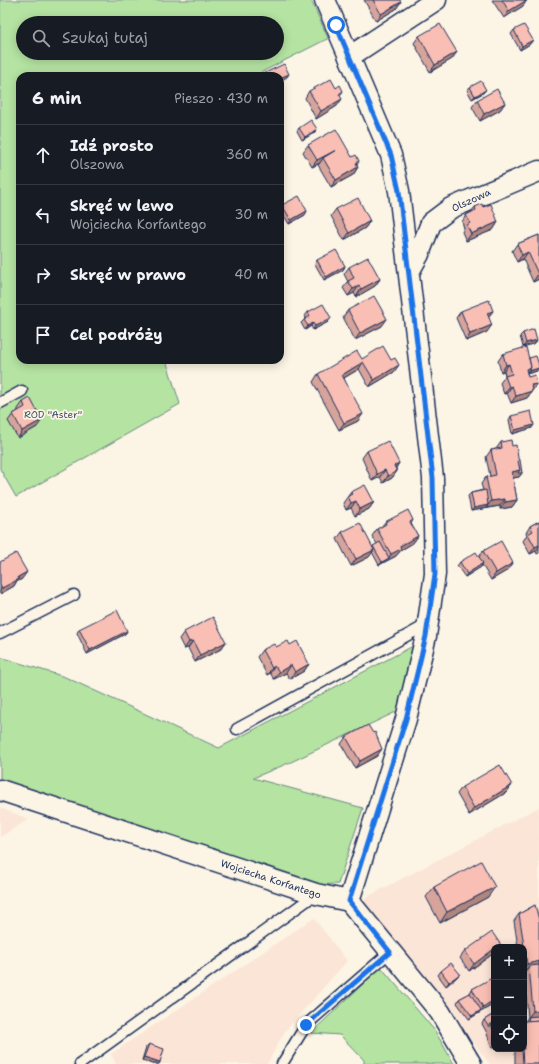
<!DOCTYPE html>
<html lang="pl">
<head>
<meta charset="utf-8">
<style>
	body { margin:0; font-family:"Shantell Sans",sans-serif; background:#20242c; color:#f1f3f6 }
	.controls { position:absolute; right:12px; bottom:12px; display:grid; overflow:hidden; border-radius:8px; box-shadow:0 2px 10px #0003 }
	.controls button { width:36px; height:36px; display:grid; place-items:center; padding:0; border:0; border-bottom:1px solid #363941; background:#171b24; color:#f1f3f6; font:20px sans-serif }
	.stop { position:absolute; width:12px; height:12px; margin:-9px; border:3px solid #1a73e8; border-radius:50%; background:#fff }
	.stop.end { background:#1a73e8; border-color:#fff; box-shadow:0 1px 4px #0008 }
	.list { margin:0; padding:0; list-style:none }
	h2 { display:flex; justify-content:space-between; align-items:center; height:52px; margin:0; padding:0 16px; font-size:17px }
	h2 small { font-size:13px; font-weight:400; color:#9ea1a6 }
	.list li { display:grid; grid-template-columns:26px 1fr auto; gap:12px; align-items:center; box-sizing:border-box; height:60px; padding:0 16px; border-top:1px solid #363941 }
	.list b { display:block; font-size:15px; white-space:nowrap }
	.list p { margin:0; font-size:13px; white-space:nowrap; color:#9ea1a6 }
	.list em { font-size:13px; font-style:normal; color:#9ea1a6 }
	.icon { flex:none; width:22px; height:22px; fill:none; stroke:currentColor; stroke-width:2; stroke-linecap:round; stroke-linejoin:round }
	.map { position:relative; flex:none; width:539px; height:1064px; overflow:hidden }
	.search { position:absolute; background:#171b24; box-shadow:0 2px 10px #0003; left:16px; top:16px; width:268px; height:44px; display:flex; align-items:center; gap:10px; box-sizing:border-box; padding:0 14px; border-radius:22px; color:#9ea1a6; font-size:15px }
	.panel { position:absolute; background:#171b24; box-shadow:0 2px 10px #0003; left:16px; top:72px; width:268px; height:292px; border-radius:12px }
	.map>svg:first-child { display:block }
</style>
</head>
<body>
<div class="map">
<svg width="539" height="1064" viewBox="0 0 539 1064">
	<rect width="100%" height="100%" fill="#fcf5e5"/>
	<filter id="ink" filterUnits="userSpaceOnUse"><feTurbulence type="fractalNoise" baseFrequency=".025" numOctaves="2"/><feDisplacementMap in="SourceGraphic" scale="8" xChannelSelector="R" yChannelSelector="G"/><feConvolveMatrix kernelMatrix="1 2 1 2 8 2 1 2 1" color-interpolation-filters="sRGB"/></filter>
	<g filter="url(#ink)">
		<!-- built -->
		<g fill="#fbe5d6" fill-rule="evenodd">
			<path d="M 539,807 L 539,1064 L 490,1064 L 366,908 L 363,899 ZM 494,947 L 524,947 L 524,1049 L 494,1049 Z"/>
			<polygon points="0,808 29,819 0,837"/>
			<polygon points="314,918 347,961 285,1031 267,1064 116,1064 111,1054"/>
		</g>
		<!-- green -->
		<g fill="#b5e3a2" stroke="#688980" fill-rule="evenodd">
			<path d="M 0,0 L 311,0 L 328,38 L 333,36 L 254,76 L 20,76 L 20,360 L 166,360 L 180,404 L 16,497 L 0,469 ZM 23,23 L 277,23 L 277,53 L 23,53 Z"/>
			<polygon points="413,646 400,710 291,762 253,778 363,808 338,884 310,885 0,779 0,657 65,677 219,748"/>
			<polygon points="381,967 435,1031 454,1064 364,1064 364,1060 340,1035 311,1033"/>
		</g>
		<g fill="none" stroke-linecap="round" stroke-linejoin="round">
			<!-- service casing -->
			<g stroke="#1b2f5e" stroke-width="13">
				<g id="service">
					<polyline points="0,403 22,391"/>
					<polyline points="0,633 74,595"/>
					<polyline points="237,729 428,624"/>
					<polyline points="80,1064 316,894"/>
					<polyline points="282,1064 306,1025 390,952"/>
				</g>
			</g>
			<!-- minor casing -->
			<g stroke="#1b2f5e" stroke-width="23">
				<g id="minor">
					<polyline points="325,0 391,155 399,191 433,478 435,574 426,636 406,719 349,901"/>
					<polyline points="349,57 436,0"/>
					<polyline points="410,270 419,254 431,223 451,208 539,171"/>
					<polyline points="0,790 316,894 349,901 440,1012 471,1064"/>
				</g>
			</g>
			<!-- service -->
			<use href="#service" stroke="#fcf5e5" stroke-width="10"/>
			<!-- minor -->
			<use href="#minor" stroke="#fcf5e5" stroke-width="20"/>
		</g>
		<!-- wall -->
		<g fill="#d7a49b" stroke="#1b2f5e">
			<polygon points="364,0 400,0 396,9 376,21"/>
			<polygon points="492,0 527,0 523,6 504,18"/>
			<polygon points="514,30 530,44 520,50 511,34"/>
			<polygon points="419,36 452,59 430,72 414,43"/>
			<polygon points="470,87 486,90 483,93 472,99 467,90"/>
			<polygon points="336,88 343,91 340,96 337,106 316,119 305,98 309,91"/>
			<polygon points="477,100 505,103 500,110 480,121 472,107"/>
			<polygon points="299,128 317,129 314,133 302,140 297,131"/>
			<polygon points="308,145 352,157 359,161 357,165 358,167 353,175 331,187 318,165 320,163 312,167 303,152"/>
			<polygon points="282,205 305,215 289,224 280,209"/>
			<polygon points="475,207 483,207 498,222 493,230 466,241 462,232 464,228 462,222 466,215 471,212"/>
			<polygon points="336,209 370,221 365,228 344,240 331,216"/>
			<polygon points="539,235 539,279 533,282 523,259 517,262 512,251 517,244"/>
			<polygon points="317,260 345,266 343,270 324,280 315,264"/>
			<polygon points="349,267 380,279 375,286 356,297 354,293 348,296 343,288 348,282 344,274"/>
			<polygon points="348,310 382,326 355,340 343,317"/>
			<polygon points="461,311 489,317 487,332 466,341 456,318"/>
			<polygon points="308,312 328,322 313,330 311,326 305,330 301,323 306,318 305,316"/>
			<polygon points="523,333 537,340 535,343 523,347 520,336"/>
			<polygon points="503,354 529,358 537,371 527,374 528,377 537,384 527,398 511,403 507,393 504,394 500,383 505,376 504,371 501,372 498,361"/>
			<polygon points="362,359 394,372 369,387 359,369 344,378 358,421 339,430 313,382 318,374"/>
			<polygon points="23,402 37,427 18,438 8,421 13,414 18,411 18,409"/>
			<polygon points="511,416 532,428 512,434 509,420"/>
			<polygon points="501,442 512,446 518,461 522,473 519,477 513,478 517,500 512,507 500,509 500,506 471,511 468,496 471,493 483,490 481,484 486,477 490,476 486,457 491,450 496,449"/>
			<polygon points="367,451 399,463 396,468 397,471 392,478 383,483 380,477 372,481 362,458"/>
			<polygon points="351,492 374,502 369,509 355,516 351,508 346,510 343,503"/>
			<polygon points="413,520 411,524 418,536 413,543 401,550 396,556 379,565 372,552 369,557 351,566 337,539 342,532 372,547 377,544 372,536 377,529 381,527 385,522"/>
			<polygon points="539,521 539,553 537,554 536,551 530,554 523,541 527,535 526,533 530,526"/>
			<polygon points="483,551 513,563 508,570 491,580 482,565 481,567 465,577 457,566 460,562 479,557"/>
			<polygon points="0,562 22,579 16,582 14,586 0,594"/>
			<polygon points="79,629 127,631 125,634 87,654 77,633"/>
			<polygon points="184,632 226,642 221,649 195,662 188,648 184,649 179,639"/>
			<polygon points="290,645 309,664 304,671 290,679 286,673 274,679 270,673 267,675 257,657 262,650 276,647"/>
			<polygon points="346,737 377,756 355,768 341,744"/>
			<polygon points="462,787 507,792 469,815 457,794"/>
			<polygon points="434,887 488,897 440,923 426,897"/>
			<polygon points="535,905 539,1064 515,1064 515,1049 524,1049 526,1020 528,1017 524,975 524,973 527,969 524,970 524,947 518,947 514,921 519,914"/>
			<polygon points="501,945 499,947 494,947 494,953 469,971 460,958 465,951"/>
			<polygon points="441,971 460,974 457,977 446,986 438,975"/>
			<polygon points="494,981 494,1004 469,1019 457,1003 459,999 470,993 472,989"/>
			<polygon points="494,1014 494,1048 492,1048 486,1031 482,1024 484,1020"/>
			<polygon points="149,1044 160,1062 159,1064 152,1064 142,1060 146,1047"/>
		</g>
		<!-- shaded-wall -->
		<g fill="#af867e" stroke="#1b2f5e">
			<polygon points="527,0 523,6 504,18 509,11"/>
			<polygon points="401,2 396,9 376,21 381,14"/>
			<polygon points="533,40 530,44 520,50 522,46"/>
			<polygon points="457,52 452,59 430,72 435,65"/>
			<polygon points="289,74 287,77 280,81 280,78"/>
			<polygon points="486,90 483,93 472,99 475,96"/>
			<polygon points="342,99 337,106 316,119 321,111"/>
			<polygon points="505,103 500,110 480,121 484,114"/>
			<polygon points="317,129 314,133 302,140 305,137"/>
			<polygon points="336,150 323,158 320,163 312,167 317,160"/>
			<polygon points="358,167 353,175 331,187 336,180"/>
			<polygon points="307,211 305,215 289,224 291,220"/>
			<polygon points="370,221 365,228 344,240 349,233"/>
			<polygon points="498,222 493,230 466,241 471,234"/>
			<polygon points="528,252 523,259 517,262 522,255"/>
			<polygon points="345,266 343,270 324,280 326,277"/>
			<polygon points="538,274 539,274 539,279 533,282"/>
			<polygon points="380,279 375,286 356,297 361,289"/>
			<polygon points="359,286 354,293 348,296 353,289"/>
			<polygon points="493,311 488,318 487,313"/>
			<polygon points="331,318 328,322 313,330 315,326"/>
			<polygon points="387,319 382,326 355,340 360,333"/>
			<polygon points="313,323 311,326 305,330 308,326"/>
			<polygon points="492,325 487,332 466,341 470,334"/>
			<polygon points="537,340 535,343 523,347 526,343"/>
			<polygon points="363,362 359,369 337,382 342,375"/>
			<polygon points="509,364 504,371 501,372 506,365"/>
			<polygon points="399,365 394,372 369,387 374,380"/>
			<polygon points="531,367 526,374 526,369"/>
			<polygon points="539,368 537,371 526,374 529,371"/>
			<polygon points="537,384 532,391 531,385"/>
			<polygon points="512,386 507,393 504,394 509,387"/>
			<polygon points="532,391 527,398 511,403 516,396"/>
			<polygon points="363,414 358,421 339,430 344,423"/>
			<polygon points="42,420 37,427 18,438 22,431"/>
			<polygon points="534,425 532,428 512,434 515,430"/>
			<polygon points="399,463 394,470 394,466"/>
			<polygon points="385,470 380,477 372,481 377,474"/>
			<polygon points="520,470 522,473 519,477 507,479 512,472"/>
			<polygon points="397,471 392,478 383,483 388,476"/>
			<polygon points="505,499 500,506 486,508 491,501"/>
			<polygon points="517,500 512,507 500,509 505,502"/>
			<polygon points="356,501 351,508 346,510 351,503"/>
			<polygon points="374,502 369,509 355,516 360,509"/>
			<polygon points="488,505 486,508 471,511 474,508"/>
			<polygon points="418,536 413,543 401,550 396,556 379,565 382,562 389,558 391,554 400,546"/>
			<polygon points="539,545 539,547 536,551 530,554 535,547"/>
			<polygon points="374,550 369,557 351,566 356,559"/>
			<polygon points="483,563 481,567 465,577 467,574"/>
			<polygon points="513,563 508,570 491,580 496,573"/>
			<polygon points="27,572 22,579 16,582 14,586 0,594 0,591 2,588 18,577"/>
			<polygon points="127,631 125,634 87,654 90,650"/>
			<polygon points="193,641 188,648 184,649 189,642"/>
			<polygon points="226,642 221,649 195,662 200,655"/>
			<polygon points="309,664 304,671 290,679 295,672"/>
			<polygon points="291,665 286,673 274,679 279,672"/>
			<polygon points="275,666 270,673 267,675 272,668"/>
			<polygon points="382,749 377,756 355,768 360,761"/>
			<polygon points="512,785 507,792 469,815 474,808"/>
			<polygon points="495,887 488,897 440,923 447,912"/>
			<polygon points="494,949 494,953 469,971 474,964"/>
			<polygon points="539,961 539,967 529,966 527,969 524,970 524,968 527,964"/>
			<polygon points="460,974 457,977 446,986 449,982"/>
			<polygon points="494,1000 494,1004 469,1019 472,1016 481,1010 483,1007"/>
			<polygon points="539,1010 539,1017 528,1018 533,1011"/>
			<polygon points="144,1057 160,1062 159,1064 152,1064 142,1060"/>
		</g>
		<!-- building -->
		<g fill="#fabfb4" stroke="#1b2f5e">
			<polygon points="373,0 400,0 401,2 381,14"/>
			<polygon points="502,0 527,0 509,11"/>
			<polygon points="440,24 457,52 435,65 419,36"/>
			<polygon points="524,25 533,40 522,46 514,30"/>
			<polygon points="284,64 289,74 280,78 280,76 267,76 265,73"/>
			<polygon points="331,79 336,88 340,85 343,91 339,94 342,99 321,111 309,91"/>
			<polygon points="481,81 486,90 475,96 470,87"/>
			<polygon points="497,89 505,103 484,114 477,100"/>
			<polygon points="311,120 317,129 305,137 299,128"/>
			<polygon points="336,129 352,157 356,155 359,161 356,163 358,167 336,180 323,158 336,150 317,160 308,145"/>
			<polygon points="299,196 307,211 291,220 282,205"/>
			<polygon points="358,198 370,221 349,233 336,209"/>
			<polygon points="482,204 483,207 491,204 498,222 471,234 467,225 470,223 466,215 476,210 475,207"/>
			<polygon points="539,235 539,274 538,274 528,252 522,255 517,244"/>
			<polygon points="336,250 345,266 326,277 317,260"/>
			<polygon points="368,257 380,279 361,289 359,286 353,289 348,281 354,278 349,267"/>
			<polygon points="374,296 387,319 360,333 348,310"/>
			<polygon points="489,300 493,311 487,313 492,325 470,334 461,311"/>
			<polygon points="323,304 331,318 315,326 313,323 308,326 304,320 310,316 308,312"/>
			<polygon points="534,329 537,340 526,343 523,333"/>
			<polygon points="383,346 391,360 395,358 399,365 374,380 363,362 342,375 363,414 344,423 318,374 357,351 362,359"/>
			<polygon points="526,347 531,367 526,369 528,377 535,375 537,384 531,385 532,391 516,396 512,386 509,387 505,376 512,374 509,364 506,365 503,354"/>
			<polygon points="536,356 539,365 539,368 529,371 531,367 529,358"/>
			<polygon points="30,398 42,420 22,431 13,414 25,407 23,402"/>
			<polygon points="531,411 534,425 515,430 511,416"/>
			<polygon points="511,440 512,446 516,445 520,470 512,472 517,500 505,502 505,499 491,501 486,477 496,475 491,450 502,448 501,442"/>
			<polygon points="388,441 399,463 394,466 397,471 388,476 385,470 377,474 367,451"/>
			<polygon points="520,460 522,473 518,473 520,470 518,461"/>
			<polygon points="365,485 374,502 360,509 356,501 351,503 348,496 352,494 351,492"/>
			<polygon points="486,490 488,505 474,508 471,493"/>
			<polygon points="408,510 413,520 410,522 418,536 400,546 401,549 391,554 377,529 386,524 385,522"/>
			<polygon points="539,521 539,545 535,547 528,534 533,531 530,526"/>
			<polygon points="360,523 374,550 356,559 342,532"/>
			<polygon points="501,541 513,563 496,573 483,551"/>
			<polygon points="380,542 389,558 382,562 373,546"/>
			<polygon points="476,552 483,563 467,574 460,562"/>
			<polygon points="16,553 27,572 18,577 19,579 2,588 0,584 0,562"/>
			<polygon points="117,610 127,631 90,650 79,629"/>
			<polygon points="213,617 226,642 200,655 193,641 189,642 184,632"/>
			<polygon points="288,641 290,645 297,641 309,664 295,672 291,665 279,672 275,666 272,668 262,650 274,644 276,647"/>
			<polygon points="368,725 373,733 375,732 382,749 360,761 346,737"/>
			<polygon points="500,765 512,785 474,808 462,787"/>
			<polygon points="481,861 495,887 447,912 434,887"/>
			<polygon points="535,905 539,920 539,961 527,964 519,914"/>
			<polygon points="492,932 501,945 497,947 494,947 494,949 474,964 465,951"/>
			<polygon points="451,963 460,974 449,982 441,971"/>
			<polygon points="539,965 539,1010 533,1011 529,966"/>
			<polygon points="492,978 494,981 494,1000 483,1007 472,989"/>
			<polygon points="470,993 481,1010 472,1016 459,999"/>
			<polygon points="494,1014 494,1023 491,1024 489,1027 484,1020"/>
			<polygon points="539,1016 539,1020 529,1021 528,1017"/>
			<polygon points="539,1020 539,1064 523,1064 522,1049 524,1049 524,1021"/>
			<polygon points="494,1023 494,1032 491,1024"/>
			<polygon points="149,1044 164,1049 160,1062 144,1057"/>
		</g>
	</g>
	<g fill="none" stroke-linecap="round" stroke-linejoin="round" filter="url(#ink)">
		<!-- route -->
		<polyline stroke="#1a73e8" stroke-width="5" points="306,1025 390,952 349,901 406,719 426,636 435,574 433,478 399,191 391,155 336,25"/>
	</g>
	<g text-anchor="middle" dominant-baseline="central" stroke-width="3.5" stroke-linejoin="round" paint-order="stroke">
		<!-- street labels -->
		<g font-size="10" fill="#1b2f5e" stroke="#fcf5e5">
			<text transform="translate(471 200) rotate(-25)">Olszowa</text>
			<text transform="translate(271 879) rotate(18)">Wojciecha Korfantego</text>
		</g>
		<!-- park labels -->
		<g font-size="10" fill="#3a536c" stroke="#fcf5e5">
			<text x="53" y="414">ROD "Aster"</text>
		</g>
	</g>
</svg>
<div class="controls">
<button>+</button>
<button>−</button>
<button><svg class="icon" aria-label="locate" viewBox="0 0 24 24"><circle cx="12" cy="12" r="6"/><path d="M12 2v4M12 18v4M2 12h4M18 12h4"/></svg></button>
</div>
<div class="stop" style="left:336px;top:25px"></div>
<div class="stop end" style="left:306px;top:1025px"></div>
<div class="search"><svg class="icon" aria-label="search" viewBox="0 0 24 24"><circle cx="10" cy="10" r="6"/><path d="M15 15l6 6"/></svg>Szukaj tutaj</div>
<section class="panel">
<h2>6 min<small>Pieszo · 430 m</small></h2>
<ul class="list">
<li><svg class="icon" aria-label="ahead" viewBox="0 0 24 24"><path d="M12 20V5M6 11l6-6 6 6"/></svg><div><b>Idź prosto</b><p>Olszowa</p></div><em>360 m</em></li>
<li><svg class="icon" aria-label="left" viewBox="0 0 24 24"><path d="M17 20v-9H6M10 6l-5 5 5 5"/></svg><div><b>Skręć w lewo</b><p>Wojciecha Korfantego</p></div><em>30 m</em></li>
<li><svg class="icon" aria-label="right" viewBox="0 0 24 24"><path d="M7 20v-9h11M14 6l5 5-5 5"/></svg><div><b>Skręć w prawo</b></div><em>40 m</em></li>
<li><svg class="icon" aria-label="arrive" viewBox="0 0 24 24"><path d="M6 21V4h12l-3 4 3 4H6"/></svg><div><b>Cel podróży</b></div></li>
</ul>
</section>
</div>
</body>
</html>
